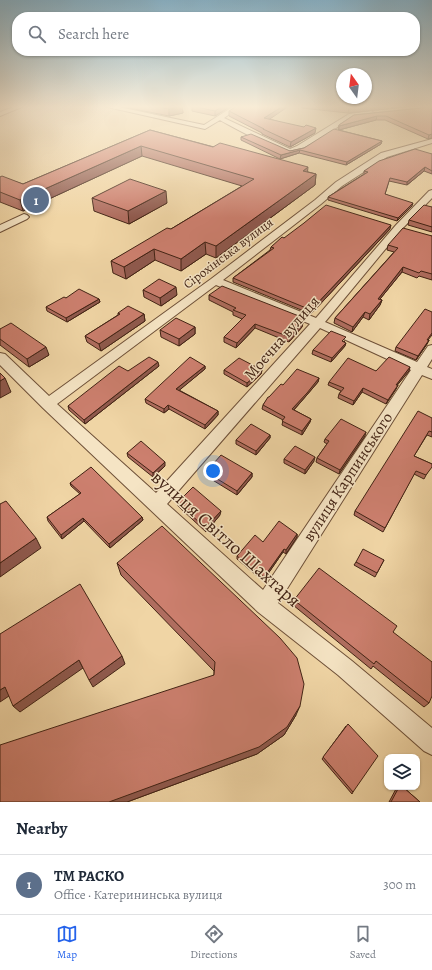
<!DOCTYPE html>
<html lang="en">
<head>
<meta charset="utf-8">
<style>
	body { margin:0; font-family:Alegreya,serif; background:#f6f6f7; color:#1f2937 }
	.controls { position:absolute; right:12px; bottom:12px; display:grid; overflow:hidden; border-radius:8px; box-shadow:0 1px 3px #0004 }
	.controls button { width:36px; height:36px; display:grid; place-items:center; padding:0; border:0; border-bottom:1px solid #e0e1e3; background:#fff; color:#1f2937; font:20px sans-serif }
	.compass { position:absolute; left:336px; top:68px; width:36px; height:36px; border-radius:50%; background:#fff; box-shadow:0 1px 3px #0004; rotate:346deg }
	.you { position:absolute; left:213px; top:471px; width:14px; height:14px; margin:-10px; border:3px solid #fff; border-radius:50%; background:#1a73e8; box-shadow:0 0 0 6px #1a73e833 }
	.badge { display:grid; place-items:center; width:26px; height:26px; border-radius:50%; background:#2563eb; color:#fff; font-size:13px; font-weight:700 }
	.pin { position:absolute; translate:-50% -50%; border:2px solid #fff; box-shadow:0 1px 4px #0006 }
	.list { margin:0; padding:0; list-style:none }
	h2 { display:flex; justify-content:space-between; align-items:center; height:52px; margin:0; padding:0 16px; font-size:17px }
	h2 small { font-size:13px; font-weight:400; color:#747a83 }
	.list li { display:grid; grid-template-columns:26px 1fr auto; gap:12px; align-items:center; box-sizing:border-box; height:60px; padding:0 16px; border-top:1px solid #e0e1e3 }
	.list b { display:block; font-size:15px; white-space:nowrap }
	.list p { margin:0; font-size:13px; white-space:nowrap; color:#747a83 }
	.list em { font-size:13px; font-style:normal; color:#747a83 }
	.icon { flex:none; width:22px; height:22px; fill:none; stroke:currentColor; stroke-width:2; stroke-linecap:round; stroke-linejoin:round }
	.map { position:relative; flex:none; width:432px; height:802px; overflow:hidden }
	.search { position:absolute; background:#fff; box-shadow:0 1px 3px #0004; left:12px; right:12px; top:12px; height:44px; display:flex; align-items:center; gap:10px; box-sizing:border-box; padding:0 14px; border-radius:16px; color:#747a83; font-size:15px }
	.sheet { height:112px; background:#fff }
	nav { display:flex; justify-content:space-around; align-items:center; box-sizing:border-box; height:56px; border-top:1px solid #e0e1e3; background:#fff; font-size:11px; color:#747a83 }
	nav a { display:grid; justify-items:center; gap:2px }
	nav .on { color:#2563eb }
	.map>svg:first-child { display:block }
</style>
</head>
<body>
<div class="map">
<svg width="432" height="802" viewBox="0 0 432 802">
	<rect width="100%" height="100%" fill="#f0d5a5"/>
	<filter id="stains"><feTurbulence type="fractalNoise" baseFrequency=".005" numOctaves="4"/><feColorMatrix values="0 0 0 0 .2 0 0 0 0 .09 0 0 0 0 .02 0 0 0 .5 -.17"/></filter>
	<radialGradient id="worn" r=".72"><stop offset=".6" stop-color="#630" stop-opacity="0"/><stop offset="1" stop-color="#630" stop-opacity=".3"/></radialGradient>
	<g fill="none" stroke-linecap="round" stroke-linejoin="round">
		<!-- street casing -->
		<g stroke="#6e5038" stroke-width="2">
			<g id="street">
				<polygon points="16,106 24,106 0,116 0,112"/>
				<path d="M 103,106 L 114,106 L 204,125 L 234,106 L 241,106 L 224,118 L 290,149 L 297,146 L 349,114 L 371,111 L 374,113 C 368,118 358,114 351,118 C 335,127 307,152 290,153 C 281,153 230,126 220,120 L 205,129 Z"/>
				<path d="M 432,139 L 432,143 L 387,157 L 342,186 L 321,204 L 223,280 L 316,318 L 396,225 L 429,191 L 432,190 L 432,198 L 402,229 L 325,322 L 417,362 L 428,346 L 432,345 L 432,359 L 427,367 L 432,369 L 432,379 L 422,375 L 278,603 L 352,661 L 432,728 L 432,755 L 424,751 L 338,675 L 258,612 L 43,408 L 0,365 L 0,353 L 5,354 L 49,396 L 211,279 L 315,200 L 336,182 L 381,153 ZM 216,285 L 310,324 L 156,493 L 57,404 ZM 320,328 L 411,370 L 263,590 L 167,504 Z"/>
				<polygon points="24,214 27,215 29,217 27,219 0,232 0,225"/>
			</g>
		</g>
		<!-- street -->
		<use href="#street" fill="#f5e4c4" fill-rule="evenodd"/>
	</g>
	<!-- wall -->
	<g fill="#af6d5f" stroke="#422314">
		<polygon points="119,106 182,106 183,113 169,116"/>
		<polygon points="192,106 231,106 215,116 192,111"/>
		<polygon points="302,106 412,106 348,113 302,108"/>
		<polygon points="432,107 432,138 428,139 385,120 376,120 339,130 382,141 381,144 346,165 299,153 280,159 241,140 241,137 290,151 304,148 339,130 338,129 339,125 354,115"/>
		<polygon points="229,111 270,119 315,133 290,147 262,134 262,133 229,116"/>
		<polygon points="150,130 316,174 315,185 216,258 206,254 181,271 155,260 126,279 113,273 111,261 171,229 242,186 142,156 23,211 0,202 0,177 23,184"/>
		<polygon points="432,154 432,174 424,171 407,185 389,181 385,194 412,206 397,221 328,200 328,197 364,174 364,171"/>
		<polygon points="92,198 167,203 129,224 94,211"/>
		<polygon points="432,207 432,232 408,225 409,220"/>
		<polygon points="390,229 311,314 233,282 233,278 270,250 271,247 284,238"/>
		<polygon points="432,236 432,280 419,276 417,278 402,272 380,299 382,300 380,305 369,320 363,317 352,332 334,323 335,318 394,252 387,250 388,245"/>
		<polygon points="143,290 177,295 161,306 144,297"/>
		<polygon points="209,295 304,318 302,327 289,342 255,328 236,348 224,342 224,337 242,319 233,315 233,312 209,300"/>
		<polygon points="66,298 99,299 100,302 67,322 47,311 46,307"/>
		<polygon points="432,312 432,335 428,340 429,340 427,344 416,360 395,351 396,347"/>
		<polygon points="118,313 144,314 145,321 101,351 87,342 85,336 118,315"/>
		<polygon points="195,327 195,334 179,346 161,337 160,330"/>
		<polygon points="0,329 49,355 29,367 0,345"/>
		<polygon points="345,341 344,342 345,346 331,362 312,354 313,350"/>
		<polygon points="159,366 85,424 69,410 68,406 128,371"/>
		<polygon points="205,366 205,369 179,390 218,411 218,415 205,429 169,409 164,413 146,403 145,399"/>
		<polygon points="224,370 262,370 261,374 247,387 224,374"/>
		<polygon points="376,371 409,371 397,385 396,389 386,404 362,392 353,405 338,398 339,394 341,391 328,385 329,382"/>
		<polygon points="319,378 318,382 294,410 311,419 310,422 302,435 282,425 283,420 262,409 263,405 269,397 283,385"/>
		<polygon points="432,418 432,437 427,435 414,456 432,464 424,479 414,474 383,532 354,515 355,511"/>
		<polygon points="270,435 270,438 256,455 236,444 236,440"/>
		<polygon points="365,436 339,474 316,462 317,458 327,444 324,442 325,439"/>
		<polygon points="127,453 165,466 153,477 128,457"/>
		<polygon points="284,459 314,461 305,474 284,463"/>
		<polygon points="206,472 252,473 252,477 237,495 206,476"/>
		<polygon points="70,483 142,517 143,520 110,548 84,521 62,539 48,521 47,517 80,494 71,486"/>
		<polygon points="178,502 220,515 206,532 178,506"/>
		<polygon points="297,534 297,537 286,554 283,552 263,581 237,559 237,556 263,542"/>
		<polygon points="384,560 375,577 354,565 356,562"/>
		<polygon points="117,563 296,715 284,735 257,754 127,802 0,802 214,675 214,671 121,575"/>
		<polygon points="294,600 393,632 429,703 424,707 373,666 371,669 293,605"/>
		<polygon points="346,726 353,792 352,794 322,759"/>
		<polygon points="397,787 403,787 420,802 389,802"/>
	</g>
	<!-- shaded-wall -->
	<g fill="#8f594d" stroke="#422314">
		<polygon points="180,106 182,106 183,113 169,116 169,109"/>
		<polygon points="223,106 231,106 215,116 215,111"/>
		<polygon points="283,106 289,106 264,123 264,118"/>
		<polygon points="365,106 412,106 348,113 349,108"/>
		<polygon points="377,116 376,120 339,130 339,126"/>
		<polygon points="316,128 315,133 290,147 291,142"/>
		<polygon points="432,134 432,138 428,139 429,135"/>
		<polygon points="382,141 381,144 346,165 347,162"/>
		<polygon points="141,146 142,156 23,211 20,200"/>
		<polygon points="300,150 299,153 280,159 281,155"/>
		<polygon points="308,167 307,177 303,171"/>
		<polygon points="425,167 424,171 407,185 407,182"/>
		<polygon points="316,174 315,185 216,258 216,246"/>
		<polygon points="166,191 167,203 129,224 128,211"/>
		<polygon points="413,203 412,206 397,221 398,218"/>
		<polygon points="391,225 390,229 311,314 311,310"/>
		<polygon points="205,242 206,254 181,271 181,259"/>
		<polygon points="154,249 155,260 126,279 124,267"/>
		<polygon points="403,267 402,272 376,304 378,299"/>
		<polygon points="176,287 177,295 161,306 160,298"/>
		<polygon points="99,299 100,302 67,322 66,318"/>
		<polygon points="382,300 380,305 369,320 370,314"/>
		<polygon points="365,312 363,317 352,332 353,327"/>
		<polygon points="144,314 145,321 101,351 99,344"/>
		<polygon points="304,318 302,327 289,342 290,337 300,322"/>
		<polygon points="255,324 255,328 236,348 237,343"/>
		<polygon points="195,327 195,334 179,346 179,339"/>
		<polygon points="429,340 427,344 416,360 418,356"/>
		<polygon points="346,343 345,346 331,362 332,358"/>
		<polygon points="46,347 49,355 29,367 27,359"/>
		<polygon points="158,362 159,366 85,424 84,420"/>
		<polygon points="205,366 205,369 176,393 176,389"/>
		<polygon points="410,367 409,371 395,388 396,385"/>
		<polygon points="262,370 261,374 247,387 247,383"/>
		<polygon points="5,378 11,392 0,398 0,381"/>
		<polygon points="319,378 318,382 306,396 291,413 292,409"/>
		<polygon points="398,385 396,389 386,404 388,400"/>
		<polygon points="363,388 362,392 353,405 354,401"/>
		<polygon points="168,405 169,409 164,413 164,409"/>
		<polygon points="218,411 218,415 205,429 205,425"/>
		<polygon points="311,419 310,422 302,435 302,431"/>
		<polygon points="366,432 365,436 339,474 340,470"/>
		<polygon points="270,435 270,438 256,455 256,451"/>
		<polygon points="315,457 314,461 305,474 305,470"/>
		<polygon points="165,462 165,466 153,477 153,473"/>
		<polygon points="252,473 252,477 237,495 237,491"/>
		<polygon points="221,511 220,515 206,532 205,528"/>
		<polygon points="142,517 143,520 110,548 109,544"/>
		<polygon points="83,518 84,521 62,539 61,535"/>
		<polygon points="297,534 297,537 286,554 286,550"/>
		<polygon points="36,538 41,548 0,577 0,563"/>
		<polygon points="284,549 283,552 263,581 264,577"/>
		<polygon points="122,656 125,664 93,687 89,680"/>
		<polygon points="79,660 83,668 20,712 13,706"/>
		<polygon points="5,687 12,694 0,702 0,690"/>
		<polygon points="300,706 296,715 284,735 257,754 127,802 109,802"/>
	</g>
	<!-- building -->
	<g fill="#cc7f6e" stroke="#422314">
		<polygon points="154,106 180,106 169,109"/>
		<polygon points="192,106 223,106 215,111"/>
		<polygon points="237,106 283,106 264,118 304,127 306,125 316,128 291,142 263,129 264,129 229,111"/>
		<polygon points="333,106 365,106 349,108"/>
		<polygon points="432,107 432,134 429,135 386,116 377,116 339,126 339,125 354,115"/>
		<polygon points="334,129 382,141 347,162 300,150 281,155 241,137 251,134 290,151 304,148"/>
		<polygon points="150,130 213,147 220,143 308,167 303,171 316,174 216,246 205,242 181,259 154,249 124,267 111,261 167,228 171,229 254,179 141,146 20,200 0,192 0,177 2,176 23,184"/>
		<polygon points="415,149 432,154 432,171 425,167 407,182 390,178 385,194 413,203 398,218 328,197 368,172 364,171 379,161"/>
		<polygon points="130,179 166,191 128,211 92,198"/>
		<polygon points="326,205 391,225 311,310 233,278 274,248 271,247 282,237 284,238 304,223"/>
		<polygon points="424,205 432,207 432,227 409,220"/>
		<polygon points="403,228 432,236 432,274 421,271 419,273 403,267 378,299 382,300 370,314 365,312 353,327 335,318 398,248 388,245"/>
		<polygon points="159,279 176,287 160,298 143,290"/>
		<polygon points="222,286 304,318 300,322 303,322 290,337 255,324 237,343 224,337 246,315 233,310 236,308 209,295"/>
		<polygon points="79,289 99,299 66,318 46,307 64,297 66,298"/>
		<polygon points="128,306 144,314 99,344 85,336 120,314 118,313"/>
		<polygon points="425,309 432,312 432,333 427,340 429,340 418,356 396,347"/>
		<polygon points="176,318 195,327 179,339 160,330"/>
		<polygon points="11,323 46,347 27,359 0,339 0,329"/>
		<polygon points="331,331 346,337 342,341 346,343 332,358 313,350"/>
		<polygon points="149,357 158,362 84,420 68,406 119,366 128,371"/>
		<polygon points="190,357 205,366 176,389 218,411 205,425 168,405 164,409 145,399"/>
		<polygon points="389,357 410,367 396,385 398,385 388,400 363,388 354,401 339,394 344,388 329,382 348,358 376,371"/>
		<polygon points="239,358 262,370 247,383 224,370"/>
		<polygon points="297,369 319,378 307,393 292,409 311,419 302,431 282,421 285,417 263,405 268,397 269,397 281,384 283,385"/>
		<polygon points="0,373 5,378 0,381"/>
		<polygon points="418,411 432,418 432,432 429,431 414,456 432,464 432,467 426,475 416,471 385,528 355,511"/>
		<polygon points="341,419 366,432 340,470 317,458 329,441 325,439"/>
		<polygon points="251,424 270,435 256,451 236,440"/>
		<polygon points="141,441 165,462 153,473 127,453"/>
		<polygon points="295,446 315,457 305,470 284,459"/>
		<polygon points="221,455 252,473 237,491 206,472"/>
		<polygon points="91,467 142,517 109,544 83,518 61,535 47,517 81,493 70,483"/>
		<polygon points="193,487 221,511 205,528 178,502"/>
		<polygon points="6,501 36,538 0,563 0,504"/>
		<polygon points="279,521 297,534 286,550 284,549 264,577 237,556 255,535 263,542"/>
		<polygon points="162,526 280,638 297,658 304,684 300,706 287,727 259,747 109,802 0,802 0,745 214,675 215,662 117,563"/>
		<polygon points="363,549 384,560 377,573 356,562"/>
		<polygon points="319,568 397,626 393,632 432,662 432,696 429,703 376,661 374,664 294,600"/>
		<polygon points="80,584 122,656 89,680 79,660 13,706 5,687 0,690 0,634"/>
		<polygon points="348,724 378,756 353,792 323,757"/>
		<polygon points="399,787 403,787 420,802 391,802"/>
	</g>
	<!-- sky -->
	<linearGradient id="sky" x2="0" y2="1"><stop stop-color="#89b6ce"/><stop offset="0.49" stop-color="#f8ecd6"/><stop offset="1" stop-color="#f8ecd6" stop-opacity="0"/></linearGradient>
	<rect width="432" height="218" fill="url(#sky)"/>
	<g text-anchor="middle" dominant-baseline="central" stroke-width="3" stroke-linejoin="round" paint-order="stroke">
		<!-- far-street labels -->
		<g font-size="13" fill="#422314" stroke="#f5e4c4">
			<text transform="translate(228 253) rotate(-37)">Сірохінська вулиця</text>
		</g>
		<!-- street labels -->
		<g font-size="16" fill="#422314" stroke="#f5e4c4">
			<text transform="translate(282 338) rotate(-49)">Моєчна вулиця</text>
			<text transform="translate(348 477) rotate(-57)">вулиця Карпинського</text>
		</g>
		<!-- near-street labels -->
		<g font-size="19" fill="#422314" stroke="#f5e4c4">
			<text transform="translate(226 539) rotate(42)">вулиця Світло Шахтаря</text>
		</g>
	</g>
	<rect width="100%" height="100%" filter="url(#stains)"/>
	<rect width="100%" height="100%" fill="url(#worn)"/>
</svg>
<div class="controls">
<button><svg class="icon" aria-label="layers" viewBox="0 0 24 24"><path d="M12 4l9 5-9 5-9-5zM3 14l9 5 9-5"/></svg></button>
</div>
<svg class="compass" viewBox="-18 -18 36 36"><path d="M0-13l5 13h-10z" fill="#e53935"/><path d="M0 13l5-13h-10z" fill="#747a83"/></svg>
<div class="you"></div>
<div class="pin badge" style="left:36px;top:200px;background:#5c6f8a">1</div>
<div class="search"><svg class="icon" aria-label="search" viewBox="0 0 24 24"><circle cx="10" cy="10" r="6"/><path d="M15 15l6 6"/></svg>Search here</div>
</div>
<section class="sheet">
<h2>Nearby<small></small></h2>
<ul class="list">
<li><span class="badge" style="background:#5c6f8a">1</span><div><b>ТМ РАСКО</b><p>Office · Катерининська вулиця</p></div><em>300 m</em></li>
</ul>
</section>
<nav>
<a class="on"><svg class="icon" aria-label="map" viewBox="0 0 24 24"><path d="M3 6l6-2 6 2 6-2v14l-6 2-6-2-6 2zM9 4v14M15 6v14"/></svg>Map</a>
<a><svg class="icon" aria-label="directions" viewBox="0 0 24 24"><path d="M12 3l9 9-9 9-9-9zM9 14v-3h6M13 9l2 2-2 2"/></svg>Directions</a>
<a><svg class="icon" aria-label="saved" viewBox="0 0 24 24"><path d="M7 4h10v16l-5-4-5 4z"/></svg>Saved</a>
</nav>
</body>
</html>
